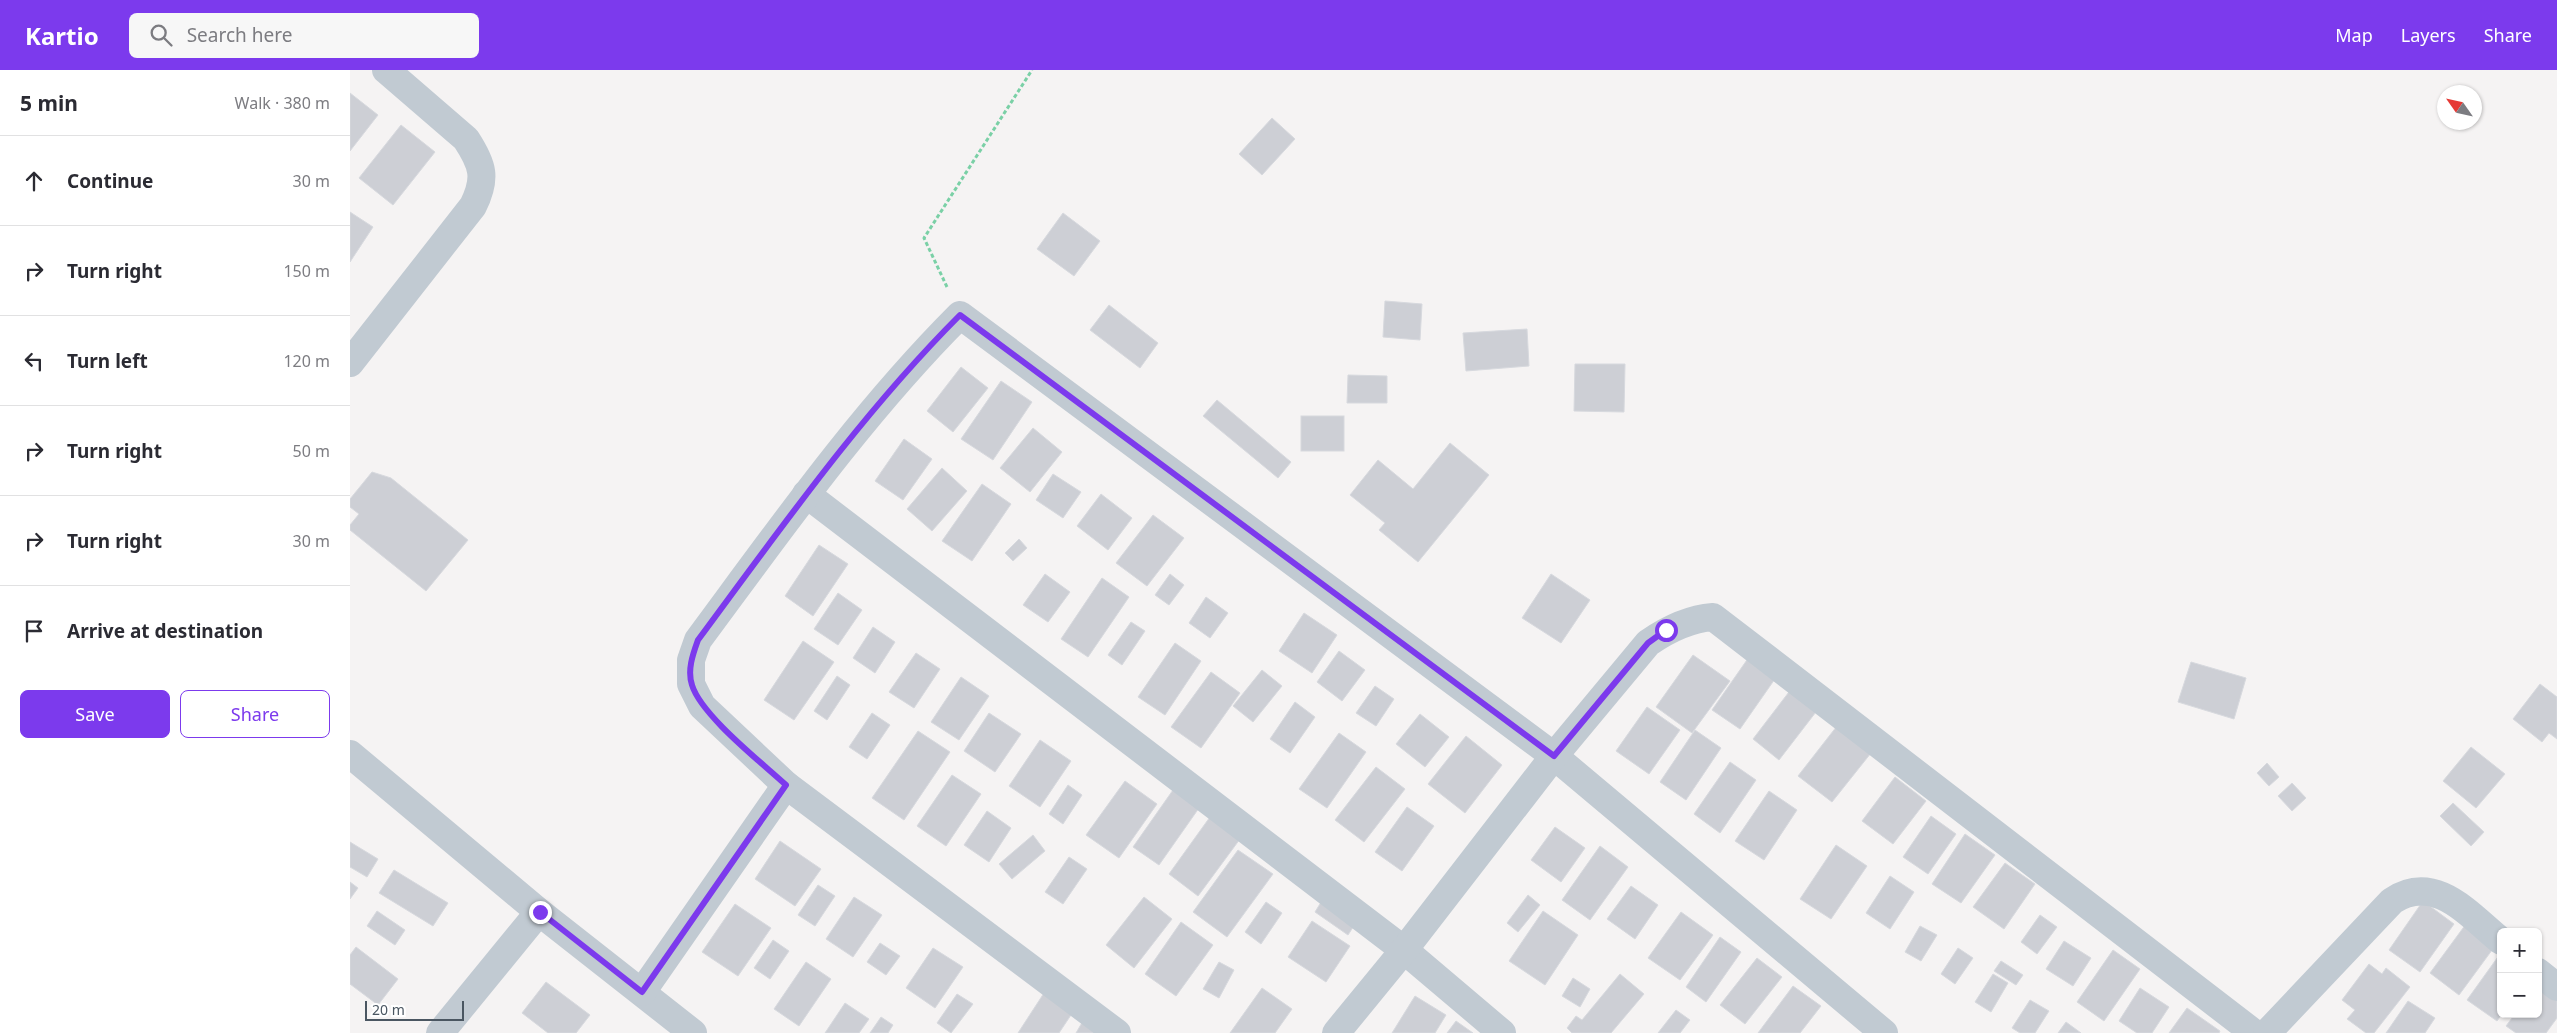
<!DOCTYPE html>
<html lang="en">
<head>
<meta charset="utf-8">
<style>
	body { margin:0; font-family:"Noto Sans",sans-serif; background:#f7f7f7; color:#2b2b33 }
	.controls { position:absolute; right:15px; bottom:15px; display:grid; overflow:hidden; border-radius:8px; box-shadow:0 1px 4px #0004 }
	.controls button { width:45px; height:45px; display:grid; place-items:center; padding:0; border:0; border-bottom:1px solid #e1e1e2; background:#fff; color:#2b2b33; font:25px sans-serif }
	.compass { position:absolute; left:2087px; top:15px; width:45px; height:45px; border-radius:50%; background:#fff; box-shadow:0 1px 4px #0004; rotate:304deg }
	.scale { position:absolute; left:15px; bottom:12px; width:99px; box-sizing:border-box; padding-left:5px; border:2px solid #4a5661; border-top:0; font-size:14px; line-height:18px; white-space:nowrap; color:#4a5661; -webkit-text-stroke:4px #fff; paint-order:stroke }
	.stop { position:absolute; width:15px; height:15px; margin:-11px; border:4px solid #7c3aed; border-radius:50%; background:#fff }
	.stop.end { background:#7c3aed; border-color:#fff; box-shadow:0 1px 5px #0008 }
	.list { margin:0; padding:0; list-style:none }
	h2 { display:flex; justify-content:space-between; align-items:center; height:65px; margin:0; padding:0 20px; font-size:21px }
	h2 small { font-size:16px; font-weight:400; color:#7c7c81 }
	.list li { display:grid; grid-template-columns:32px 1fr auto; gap:15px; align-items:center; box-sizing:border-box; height:90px; padding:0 20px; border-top:1px solid #e1e1e2 }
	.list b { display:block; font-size:19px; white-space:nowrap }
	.list em { font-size:16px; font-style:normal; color:#7c7c81 }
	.actions { display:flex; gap:10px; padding:15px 20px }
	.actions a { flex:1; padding:11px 0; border:1px solid #7c3aed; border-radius:8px; text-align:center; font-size:18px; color:#7c3aed }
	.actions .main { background:#7c3aed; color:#fff }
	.icon { flex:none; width:28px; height:28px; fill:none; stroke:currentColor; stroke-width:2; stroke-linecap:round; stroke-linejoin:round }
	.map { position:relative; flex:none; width:2207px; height:963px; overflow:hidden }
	header { display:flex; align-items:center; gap:30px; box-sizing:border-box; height:70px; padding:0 25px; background:#7c3aed; color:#fff }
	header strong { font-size:24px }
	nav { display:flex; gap:28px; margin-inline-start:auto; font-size:18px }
	.search { width:350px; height:45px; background:#f7f7f7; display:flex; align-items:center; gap:12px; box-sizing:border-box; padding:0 18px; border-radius:8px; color:#7c7c81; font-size:19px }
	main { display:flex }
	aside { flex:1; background:#fff }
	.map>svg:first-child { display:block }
</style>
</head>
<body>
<header>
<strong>Kartio</strong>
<div class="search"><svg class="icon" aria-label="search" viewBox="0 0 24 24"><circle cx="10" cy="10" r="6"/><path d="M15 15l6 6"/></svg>Search here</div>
<nav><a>Map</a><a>Layers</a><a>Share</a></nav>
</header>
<main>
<aside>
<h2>5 min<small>Walk · 380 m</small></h2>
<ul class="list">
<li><svg class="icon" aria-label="ahead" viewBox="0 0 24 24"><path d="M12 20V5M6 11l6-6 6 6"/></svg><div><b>Continue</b></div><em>30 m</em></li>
<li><svg class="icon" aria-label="right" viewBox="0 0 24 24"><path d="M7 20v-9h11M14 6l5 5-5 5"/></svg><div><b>Turn right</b></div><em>150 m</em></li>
<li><svg class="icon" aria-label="left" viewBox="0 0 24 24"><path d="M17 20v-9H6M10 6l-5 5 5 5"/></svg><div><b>Turn left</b></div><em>120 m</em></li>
<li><svg class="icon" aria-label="right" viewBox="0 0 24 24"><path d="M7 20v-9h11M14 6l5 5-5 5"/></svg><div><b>Turn right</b></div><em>50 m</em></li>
<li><svg class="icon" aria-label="right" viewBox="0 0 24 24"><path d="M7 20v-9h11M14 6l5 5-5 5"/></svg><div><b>Turn right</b></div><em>30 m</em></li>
<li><svg class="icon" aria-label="arrive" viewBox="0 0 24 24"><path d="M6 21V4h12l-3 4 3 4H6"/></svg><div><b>Arrive at destination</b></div></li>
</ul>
<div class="actions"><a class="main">Save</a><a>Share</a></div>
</aside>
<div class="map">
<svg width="2207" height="963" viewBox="0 0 2207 963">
	<rect width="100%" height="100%" fill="#f5f3f3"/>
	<!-- building -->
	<g fill="#cdcfd5" stroke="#d7d9de">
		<polygon points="0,23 28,45 0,81"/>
		<polygon points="922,48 945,69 912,105 889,84"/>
		<polygon points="51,55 85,82 43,135 9,108"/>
		<polygon points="0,142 23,157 0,192"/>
		<polygon points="713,143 750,171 724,206 687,179"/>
		<polygon points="1035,231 1072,234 1070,270 1033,267"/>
		<polygon points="759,235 808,273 790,298 740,260"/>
		<polygon points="1177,259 1179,296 1116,301 1113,263"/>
		<polygon points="1225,294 1275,294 1274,342 1224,341"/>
		<polygon points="611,297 638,318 603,362 577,341"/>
		<polygon points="998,305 1037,306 1037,333 997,333"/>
		<polygon points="651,311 682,332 643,390 611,369"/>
		<polygon points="867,330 941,392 928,408 853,346"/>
		<rect x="951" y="346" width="43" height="35"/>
		<polygon points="683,358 712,382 680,422 650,398"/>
		<polygon points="554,369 582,389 553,430 525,411"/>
		<polygon points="1100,373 1139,405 1068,492 1029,460 1035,453 1000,425 1028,390 1063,419"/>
		<polygon points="592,398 617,421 582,461 557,439"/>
		<polygon points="22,402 41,408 118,470 76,521 0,460 0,455 9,444 0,437 0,429"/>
		<polygon points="703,404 731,422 713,448 686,430"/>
		<polygon points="632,414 661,434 622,491 592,471"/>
		<polygon points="751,424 782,448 758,480 727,456"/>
		<polygon points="803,445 834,468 797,516 766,493"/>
		<polygon points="669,469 677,478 663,491 655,483"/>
		<polygon points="469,475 498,494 463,546 435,526"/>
		<polygon points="695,504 720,522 698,552 673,535"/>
		<polygon points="820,504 834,515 819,535 805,525"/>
		<polygon points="1201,504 1240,530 1211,573 1172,548"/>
		<polygon points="752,508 779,527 738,587 711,569"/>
		<polygon points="488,523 512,540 488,575 464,559"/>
		<polygon points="856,527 878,543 860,568 839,553"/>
		<polygon points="954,543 987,565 962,603 929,581"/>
		<polygon points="781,552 795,561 772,595 758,585"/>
		<polygon points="523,557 545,572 525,603 503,588"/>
		<polygon points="453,571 484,592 444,650 414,630"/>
		<polygon points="825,573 851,591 815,645 788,627"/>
		<polygon points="989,581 1015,600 992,631 967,612"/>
		<polygon points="566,583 590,599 564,638 539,622"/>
		<polygon points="1343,585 1380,611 1342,663 1306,637"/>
		<polygon points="1399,587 1427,606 1390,659 1362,640"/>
		<polygon points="1841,592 1896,608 1884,649 1828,632"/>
		<polygon points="912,600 932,616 903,652 883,636"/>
		<polygon points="861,602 890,623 851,678 821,657"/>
		<polygon points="487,606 500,615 477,650 464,641"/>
		<polygon points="611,607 639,626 609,670 581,652"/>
		<polygon points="2190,614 2207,627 2207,669 2199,663 2192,672 2163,649"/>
		<polygon points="1025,616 1044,629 1026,656 1006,643"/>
		<polygon points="1442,618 1469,638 1429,690 1403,669"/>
		<polygon points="945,632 965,647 940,683 920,669"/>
		<polygon points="1297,637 1330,660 1299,704 1266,681"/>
		<polygon points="522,643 540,655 517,689 499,677"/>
		<polygon points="639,643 671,664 645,702 614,681"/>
		<polygon points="1070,644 1099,667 1075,697 1046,674"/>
		<polygon points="1487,656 1521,683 1482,732 1448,706"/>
		<polygon points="1345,660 1371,678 1336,730 1310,712"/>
		<polygon points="568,661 600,682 554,750 522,728"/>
		<polygon points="989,663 1016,682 977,738 949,719"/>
		<polygon points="1116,666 1152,695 1115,743 1078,714"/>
		<polygon points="690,670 721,691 690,737 659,716"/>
		<polygon points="2121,677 2155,704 2126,738 2093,711"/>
		<polygon points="1380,692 1406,710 1370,763 1344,744"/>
		<polygon points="1917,693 1929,707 1919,716 1907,703"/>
		<polygon points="1026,697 1055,719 1014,772 985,750"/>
		<polygon points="602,705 631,724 596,776 567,756"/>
		<polygon points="1545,707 1576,731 1543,774 1512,751"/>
		<polygon points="775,711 807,734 769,788 736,765"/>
		<polygon points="1942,713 1956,728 1942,741 1928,726"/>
		<polygon points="718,715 732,725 713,754 699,744"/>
		<polygon points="823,720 849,738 809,795 783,777"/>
		<polygon points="1419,721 1447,740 1414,790 1385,771"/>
		<polygon points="2103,733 2134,762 2121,776 2090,746"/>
		<polygon points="1057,737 1084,756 1052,801 1025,782"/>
		<polygon points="637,741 661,758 639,792 614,775"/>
		<polygon points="1581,746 1606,764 1578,804 1553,787"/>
		<polygon points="860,747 890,769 848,826 819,804"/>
		<polygon points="1205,757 1235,778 1211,812 1181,790"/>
		<polygon points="1615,764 1645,785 1611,833 1582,814"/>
		<polygon points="683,765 695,781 662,809 649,794"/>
		<polygon points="430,771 471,799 445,836 405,809"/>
		<polygon points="0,772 28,789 17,807 0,797"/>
		<polygon points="1486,775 1517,796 1481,849 1450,829"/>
		<polygon points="1250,776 1278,797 1240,850 1212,830"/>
		<polygon points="888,780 923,804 877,867 843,842"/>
		<polygon points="719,787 737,799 713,834 695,822"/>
		<polygon points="1655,793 1685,814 1654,859 1623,837"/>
		<polygon points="44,800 98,833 83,856 29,823"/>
		<polygon points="1540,806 1564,822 1540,859 1516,843"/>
		<polygon points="0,812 8,818 0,829"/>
		<polygon points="468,815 485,826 465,856 448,845"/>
		<polygon points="1281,816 1308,835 1285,869 1257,849"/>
		<polygon points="1178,825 1190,835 1168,862 1157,853"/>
		<polygon points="504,827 532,845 503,887 476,869"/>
		<polygon points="794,827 822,849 784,898 756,875"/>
		<polygon points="973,829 1007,851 998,865 965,842"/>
		<polygon points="2073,831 2104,854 2070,902 2039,880"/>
		<polygon points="916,832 932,843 911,874 895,862"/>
		<polygon points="385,834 421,858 388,906 352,882"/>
		<polygon points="27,841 55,860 45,875 17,856"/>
		<polygon points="1193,841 1228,865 1195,915 1159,891"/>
		<polygon points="1331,842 1363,865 1330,910 1298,888"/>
		<polygon points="1690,845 1707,857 1687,884 1671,872"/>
		<polygon points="962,851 1000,876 976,912 938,887"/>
		<polygon points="831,852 863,875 826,926 795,904"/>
		<polygon points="2116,854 2145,876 2109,925 2080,903"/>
		<polygon points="1570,856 1587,865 1571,891 1555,882"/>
		<polygon points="1370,867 1391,882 1356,932 1336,917"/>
		<polygon points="423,870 439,881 420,909 404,898"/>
		<polygon points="1714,871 1741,888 1723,916 1696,899"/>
		<polygon points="530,873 550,886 536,905 517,892"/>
		<polygon points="6,877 48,909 28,935 0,914 0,885"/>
		<polygon points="583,878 613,897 585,938 556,918"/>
		<polygon points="1608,878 1623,888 1605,914 1591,904"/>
		<polygon points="1763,880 1790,899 1754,951 1727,932"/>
		<polygon points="2150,884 2152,944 2147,951 2117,930"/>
		<polygon points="1407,888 1432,907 1395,954 1370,935"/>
		<polygon points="1651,891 1673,905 1666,915 1644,901"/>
		<polygon points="456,892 481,909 449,956 424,939"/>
		<polygon points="869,892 884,900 869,928 853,919"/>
		<polygon points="2019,894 2032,904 2036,898 2060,917 2024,963 2016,963 1997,949 2005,940 1992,930"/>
		<polygon points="1270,904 1294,924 1261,963 1222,963 1217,958 1226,946 1232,950"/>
		<polygon points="1643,904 1658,913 1641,942 1625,932"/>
		<polygon points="1223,908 1240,919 1230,937 1212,926"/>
		<polygon points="196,912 240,945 226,963 198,963 172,943"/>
		<polygon points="2188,915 2207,929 2207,948 2196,963 2166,963 2156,956 2165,944 2188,944"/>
		<polygon points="1443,916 1471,936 1450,963 1408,963"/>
		<polygon points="912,918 942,939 925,963 880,963"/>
		<polygon points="1790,918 1819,937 1802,963 1787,963 1769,951"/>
		<polygon points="694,923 723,942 709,963 668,963"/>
		<polygon points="607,924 623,934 601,963 587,953"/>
		<polygon points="1065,926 1096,945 1085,963 1042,963"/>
		<polygon points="1680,930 1699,941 1685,963 1670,963 1662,958"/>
		<polygon points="2058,931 2085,948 2075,963 2036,963"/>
		<polygon points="495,933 519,949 509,963 475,963"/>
		<polygon points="1837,938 1870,961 1869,963 1819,963"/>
		<polygon points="1326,940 1340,950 1330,963 1308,963"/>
		<polygon points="531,947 543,955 538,963 520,963"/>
		<polygon points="733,951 751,963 726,963"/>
		<polygon points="1106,951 1123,963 1097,963"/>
		<polygon points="1716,952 1731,963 1708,963"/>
	</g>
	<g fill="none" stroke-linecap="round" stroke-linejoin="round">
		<!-- path -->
		<polyline stroke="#7ad0a6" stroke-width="3" stroke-dasharray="4 2.5" stroke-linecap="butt" points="597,217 574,168 682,0"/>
		<!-- street -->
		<g stroke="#c1cad2" stroke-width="28">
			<path d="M 0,293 L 123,136 C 137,108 133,95 116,69 L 36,0"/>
			<polyline points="456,424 1054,880 1152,963"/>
			<polyline points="0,684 189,842 343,963"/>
			<polyline points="2188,902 2207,917"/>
			<polyline points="292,922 436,715"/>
			<polyline points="90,963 189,842"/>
			<path d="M 767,963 L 436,715 L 352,636 L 341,614 L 341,590 L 348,570 C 431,458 512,343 610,245 L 1204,686 L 1534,963"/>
			<path d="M 986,963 L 1054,880 L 1204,686 L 1298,573 C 1318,559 1338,549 1363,547 L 1904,963"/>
			<path d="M 1917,963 L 2042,831 C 2085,802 2119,845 2151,871"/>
		</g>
	</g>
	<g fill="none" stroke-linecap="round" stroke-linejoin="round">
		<!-- route -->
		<path stroke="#7c3aed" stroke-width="6" d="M 190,842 L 292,922 L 436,715 C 411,692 351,645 342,615 C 337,600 343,584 348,570 C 431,458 512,343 610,245 L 1204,686 L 1298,573 L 1316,560"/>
	</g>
</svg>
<div class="controls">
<button>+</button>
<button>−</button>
</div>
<svg class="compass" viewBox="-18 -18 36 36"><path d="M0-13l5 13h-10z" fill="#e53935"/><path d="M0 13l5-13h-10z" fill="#7c7c81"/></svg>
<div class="scale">20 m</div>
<div class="stop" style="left:1316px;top:560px"></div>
<div class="stop end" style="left:190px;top:842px"></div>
</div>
</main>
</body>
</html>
